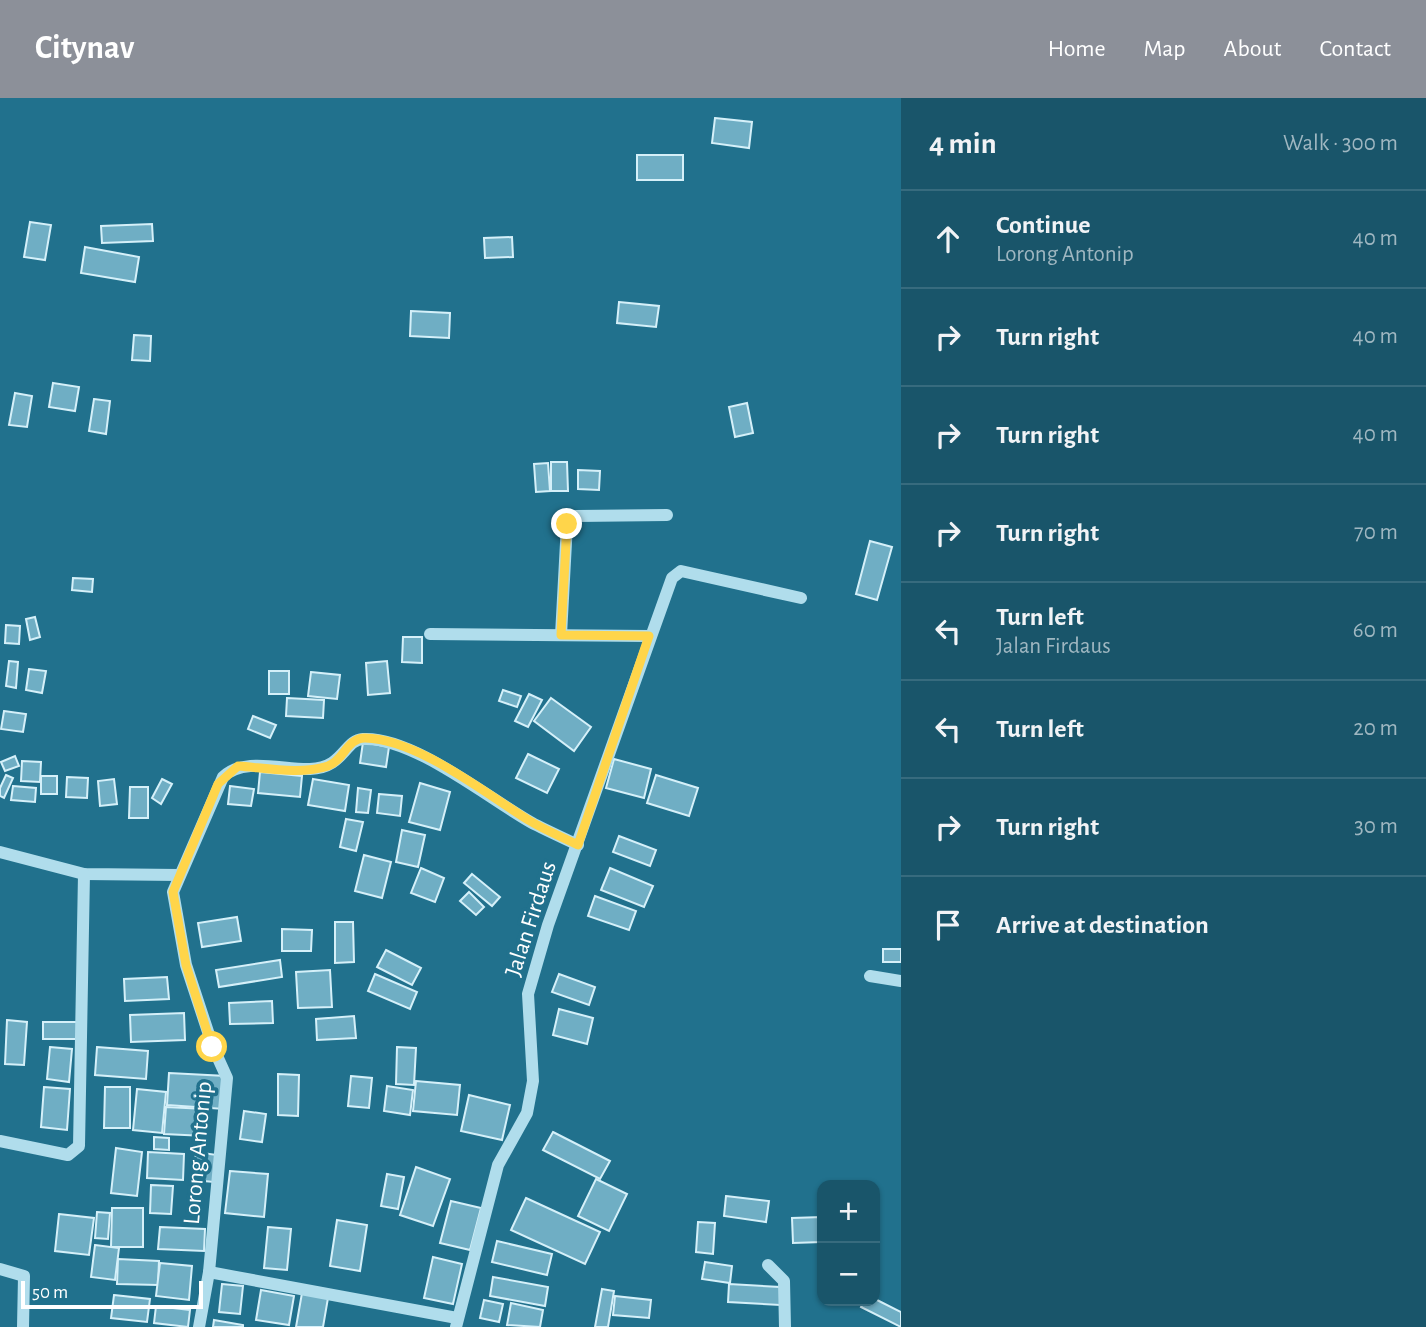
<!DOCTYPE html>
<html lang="en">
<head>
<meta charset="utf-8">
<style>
	body { margin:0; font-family:"Alegreya Sans",sans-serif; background:#265e72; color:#f1f3f6 }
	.controls { position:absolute; right:21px; bottom:21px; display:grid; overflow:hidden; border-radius:14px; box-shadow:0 2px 5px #0004 }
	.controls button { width:63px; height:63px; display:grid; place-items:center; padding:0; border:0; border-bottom:2px solid #376b7e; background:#19556a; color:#f1f3f6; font:35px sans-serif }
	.scale { position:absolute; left:21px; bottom:18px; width:182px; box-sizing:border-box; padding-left:7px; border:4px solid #fff; border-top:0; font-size:19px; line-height:24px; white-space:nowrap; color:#fff; -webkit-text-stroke:5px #21718d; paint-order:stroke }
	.stop { position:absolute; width:21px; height:21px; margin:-16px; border:5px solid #ffd54a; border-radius:50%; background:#fff }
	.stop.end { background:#ffd54a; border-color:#fff; box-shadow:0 2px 7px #0008 }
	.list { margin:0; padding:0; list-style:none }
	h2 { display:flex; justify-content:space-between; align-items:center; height:91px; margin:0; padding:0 28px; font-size:30px }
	h2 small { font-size:23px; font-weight:400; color:#9fb7c1 }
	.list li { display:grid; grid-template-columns:46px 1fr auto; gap:21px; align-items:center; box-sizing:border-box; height:98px; padding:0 28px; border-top:2px solid #376b7e }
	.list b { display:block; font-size:26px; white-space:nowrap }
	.list p { margin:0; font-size:23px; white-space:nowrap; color:#9fb7c1 }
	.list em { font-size:23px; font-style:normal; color:#9fb7c1 }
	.icon { flex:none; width:38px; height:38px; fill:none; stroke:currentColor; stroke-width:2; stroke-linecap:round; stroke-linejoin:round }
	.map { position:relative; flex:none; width:901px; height:1229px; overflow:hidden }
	header { display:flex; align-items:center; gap:42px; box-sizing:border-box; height:98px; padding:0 35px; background:#8c9099; color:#fff }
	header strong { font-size:33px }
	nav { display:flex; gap:38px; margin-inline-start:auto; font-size:24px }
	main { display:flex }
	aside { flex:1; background:#19556a }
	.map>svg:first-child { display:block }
</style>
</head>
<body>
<header>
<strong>Citynav</strong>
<nav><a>Home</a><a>Map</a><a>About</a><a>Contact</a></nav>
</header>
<main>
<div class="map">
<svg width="901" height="1229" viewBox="0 0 901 1229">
	<rect width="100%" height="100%" fill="#21718d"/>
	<!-- building -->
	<g fill="#6faec4" stroke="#d5f0f9" stroke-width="2">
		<polygon points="715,20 752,24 749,50 712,45"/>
		<rect x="637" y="57" width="46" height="25"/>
		<polygon points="30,124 51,127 45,162 24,159"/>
		<polygon points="152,126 153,143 102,145 101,128"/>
		<polygon points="512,139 513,159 485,160 484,140"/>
		<polygon points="85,149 139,159 135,184 81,175"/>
		<polygon points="619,204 659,208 656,229 617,225"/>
		<polygon points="411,213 450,215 449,240 410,238"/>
		<polygon points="134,237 151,238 150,263 132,262"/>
		<polygon points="53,285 79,289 75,313 49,309"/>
		<polygon points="15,295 32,298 27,329 9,327"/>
		<polygon points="94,301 110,303 106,336 89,333"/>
		<polygon points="747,305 753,335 735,339 729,309"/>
		<polygon points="551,364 567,364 568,393 551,393"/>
		<polygon points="548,365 550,393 536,394 534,366"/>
		<polygon points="578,372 600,373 599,392 578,391"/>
		<polygon points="870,443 892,449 877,502 856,496"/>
		<polygon points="73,480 93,481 92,494 72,492"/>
		<polygon points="35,519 40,539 30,542 26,521"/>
		<polygon points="6,527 20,528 19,546 5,545"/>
		<polygon points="403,539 422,539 422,565 402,564"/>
		<polygon points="9,563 18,564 16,590 6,588"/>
		<polygon points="387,563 390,595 368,597 366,565"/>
		<polygon points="29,571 46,573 42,595 26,592"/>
		<rect x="269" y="573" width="20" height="23"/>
		<polygon points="311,574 340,577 337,601 308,598"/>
		<polygon points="503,592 521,598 517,609 499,603"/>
		<polygon points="529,596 542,602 528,629 515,623"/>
		<polygon points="287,600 324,602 323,620 286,618"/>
		<polygon points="551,600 591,629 574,653 534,623"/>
		<polygon points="4,613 26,616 23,634 1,631"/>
		<polygon points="253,618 276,627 270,640 248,631"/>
		<polygon points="363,644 389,649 386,669 360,665"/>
		<polygon points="528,656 559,671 547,695 516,680"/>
		<polygon points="15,658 19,668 5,673 1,664"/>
		<polygon points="614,661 651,671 644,700 606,690"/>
		<polygon points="22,663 41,664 40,684 21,683"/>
		<polygon points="260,674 302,678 300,699 258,695"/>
		<polygon points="6,677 13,680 4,700 0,698 0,690"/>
		<polygon points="656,677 698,690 689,718 647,705"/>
		<rect x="41" y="678" width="16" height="18"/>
		<polygon points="67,679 88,680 87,700 66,699"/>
		<polygon points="114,681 117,706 100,708 98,683"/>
		<polygon points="162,681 172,686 161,706 152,700"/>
		<polygon points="313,681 349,687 345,713 308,707"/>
		<polygon points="420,685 450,694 440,732 409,724"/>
		<polygon points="13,688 36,690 35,704 11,702"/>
		<polygon points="230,688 254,691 251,708 228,706"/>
		<polygon points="130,689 148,689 148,720 129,720"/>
		<polygon points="358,690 371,692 368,715 356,714"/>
		<polygon points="379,696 402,698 400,718 377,715"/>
		<polygon points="346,721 363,724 356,753 340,749"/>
		<polygon points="402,732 425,737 418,769 396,764"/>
		<polygon points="619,738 656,752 650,768 613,754"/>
		<polygon points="364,757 391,764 382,800 355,793"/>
		<polygon points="421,770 444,780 435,804 411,795"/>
		<polygon points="610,770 653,788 644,809 601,792"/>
		<polygon points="472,776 500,799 492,808 464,785"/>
		<polygon points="469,794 484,809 476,817 460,803"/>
		<polygon points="595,798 636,813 629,832 588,818"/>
		<polygon points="237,819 241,843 202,849 198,825"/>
		<polygon points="335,824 353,824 354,864 335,865"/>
		<polygon points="282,831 312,832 311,853 282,853"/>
		<rect x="883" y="851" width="18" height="13"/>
		<polygon points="386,852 421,870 412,887 377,869"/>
		<polygon points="280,862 282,879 219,889 216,872"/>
		<polygon points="330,872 332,909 298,910 296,874"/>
		<polygon points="375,876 417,894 410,911 368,893"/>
		<polygon points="559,876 595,889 589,907 552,894"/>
		<polygon points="167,879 169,901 125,903 124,881"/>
		<polygon points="272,903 273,925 230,926 229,905"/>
		<polygon points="559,911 593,920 587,946 553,937"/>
		<polygon points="184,915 185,942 131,944 130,917"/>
		<polygon points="354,918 356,940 317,942 316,921"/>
		<polygon points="7,922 27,924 24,967 5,966"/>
		<rect x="43" y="924" width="36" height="17"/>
		<polygon points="50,949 72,951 69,984 47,981"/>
		<polygon points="97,949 148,953 146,981 95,977"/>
		<polygon points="397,949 416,950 414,987 396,986"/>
		<polygon points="169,975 226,978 224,1011 167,1007"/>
		<polygon points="278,976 299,977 298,1018 278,1017"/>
		<polygon points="351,978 372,980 369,1010 348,1008"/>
		<polygon points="416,983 460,987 457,1017 413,1013"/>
		<polygon points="387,988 413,992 410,1017 384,1013"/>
		<polygon points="44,989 70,991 67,1032 41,1029"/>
		<polygon points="105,989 130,989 130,1030 104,1030"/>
		<polygon points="137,991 166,994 162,1035 133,1032"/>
		<polygon points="469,997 510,1007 502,1042 461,1033"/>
		<polygon points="166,1009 206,1011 205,1038 164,1036"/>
		<polygon points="244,1013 266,1016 262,1044 240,1041"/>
		<polygon points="553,1034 610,1063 600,1081 543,1052"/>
		<polygon points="154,1039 169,1040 169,1052 154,1051"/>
		<polygon points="116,1050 142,1054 137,1098 111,1095"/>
		<polygon points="148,1054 184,1056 183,1082 147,1080"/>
		<polygon points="196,1054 217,1057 214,1084 192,1082"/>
		<polygon points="416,1069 450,1081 433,1128 400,1117"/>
		<polygon points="230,1073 268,1076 264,1119 225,1115"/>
		<polygon points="387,1076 404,1079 398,1111 381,1108"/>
		<polygon points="596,1081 627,1096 609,1133 578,1118"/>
		<polygon points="151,1087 173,1088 171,1116 150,1115"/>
		<polygon points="726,1098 769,1103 766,1124 724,1118"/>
		<polygon points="526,1100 600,1134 585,1166 511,1132"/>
		<polygon points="451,1103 481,1110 470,1152 440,1145"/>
		<polygon points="112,1110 143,1110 143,1149 111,1149"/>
		<polygon points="97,1114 110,1115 108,1141 95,1140"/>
		<polygon points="59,1116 94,1120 89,1157 55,1153"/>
		<polygon points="822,1119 822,1144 793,1145 792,1120"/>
		<polygon points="337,1122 367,1127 360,1173 330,1168"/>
		<polygon points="698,1124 715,1125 713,1156 696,1154"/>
		<polygon points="160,1129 205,1131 204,1153 158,1151"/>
		<polygon points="268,1129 291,1131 287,1172 264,1170"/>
		<polygon points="497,1143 552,1156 547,1177 492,1164"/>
		<polygon points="95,1147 119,1150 115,1182 91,1179"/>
		<polygon points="433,1159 462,1166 453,1206 424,1200"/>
		<polygon points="118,1161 159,1163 158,1187 117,1186"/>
		<polygon points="705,1164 732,1168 730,1185 702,1181"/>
		<polygon points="160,1165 192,1168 189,1202 156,1198"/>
		<polygon points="493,1179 548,1189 545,1208 490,1198"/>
		<polygon points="222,1186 243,1188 240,1216 219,1214"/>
		<polygon points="729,1186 780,1189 780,1207 728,1204"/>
		<polygon points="602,1191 614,1193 608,1229 595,1229"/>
		<polygon points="261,1192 294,1198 289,1227 256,1222"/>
		<polygon points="302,1195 328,1200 323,1229 296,1229"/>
		<polygon points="114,1197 150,1201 147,1224 111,1220"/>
		<polygon points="615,1198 651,1202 649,1220 613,1217"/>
		<polygon points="875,1201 901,1214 901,1229 861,1209 864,1203"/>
		<polygon points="484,1202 503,1206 499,1224 480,1220"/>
		<polygon points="511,1205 543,1212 540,1229 507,1227"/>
		<polygon points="156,1208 190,1212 188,1229 154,1225"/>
		<polygon points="214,1222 243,1227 243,1229 213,1229"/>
	</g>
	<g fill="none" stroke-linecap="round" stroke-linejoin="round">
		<!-- minor -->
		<g stroke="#b0ddec" stroke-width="12">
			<polyline points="430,536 649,538"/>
			<polyline points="561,537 567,426 576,418 667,417"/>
			<polyline points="0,754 84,776 179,777"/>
			<polyline points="870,878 901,883"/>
			<polyline points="0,1043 68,1057 79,1048 84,776"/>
			<polyline points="768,1167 784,1183 785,1229"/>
			<polyline points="0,1171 24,1178 23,1229"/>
			<polyline points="209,1174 457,1220"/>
			<path d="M 199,1229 L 209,1174 L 227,980 L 213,949 L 186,867 L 173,794 L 223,679 C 243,659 283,672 310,671 C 344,670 344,642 363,641 C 413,638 490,702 534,726 C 548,733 563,740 578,747"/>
			<polyline points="456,1229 498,1067 527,1015 533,983 528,896 548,827 672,480 681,473 801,500"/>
		</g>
	</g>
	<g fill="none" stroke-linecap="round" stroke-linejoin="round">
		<!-- route -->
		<path stroke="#ffd54a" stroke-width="9" d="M 212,949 L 186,867 L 173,794 L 218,686 L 238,668 C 266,670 301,677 328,668 C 344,662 347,640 365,640 C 418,641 486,696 530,723 C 545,732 562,739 578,747 L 649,538 L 561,537 L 567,426"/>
	</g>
	<g text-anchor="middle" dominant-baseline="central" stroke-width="7" stroke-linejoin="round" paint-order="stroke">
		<!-- street labels -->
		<g font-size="24" fill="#fff" stroke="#21718d">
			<text transform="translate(531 821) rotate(-72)">Jalan Firdaus</text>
			<text transform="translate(198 1055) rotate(-85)">Lorong Antonip</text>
		</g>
	</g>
</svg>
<div class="controls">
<button>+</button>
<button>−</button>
</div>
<div class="scale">50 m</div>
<div class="stop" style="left:212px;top:949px"></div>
<div class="stop end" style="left:567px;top:426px"></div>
</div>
<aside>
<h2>4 min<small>Walk · 300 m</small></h2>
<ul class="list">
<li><svg class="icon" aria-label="ahead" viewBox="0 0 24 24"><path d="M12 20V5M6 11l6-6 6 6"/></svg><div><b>Continue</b><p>Lorong Antonip</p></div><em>40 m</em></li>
<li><svg class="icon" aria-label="right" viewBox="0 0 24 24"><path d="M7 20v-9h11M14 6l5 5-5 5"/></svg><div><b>Turn right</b></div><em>40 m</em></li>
<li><svg class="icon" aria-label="right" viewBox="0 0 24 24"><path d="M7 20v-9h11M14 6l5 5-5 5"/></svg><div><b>Turn right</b></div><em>40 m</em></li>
<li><svg class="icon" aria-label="right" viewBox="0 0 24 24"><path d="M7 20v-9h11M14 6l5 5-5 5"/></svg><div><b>Turn right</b></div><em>70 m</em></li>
<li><svg class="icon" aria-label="left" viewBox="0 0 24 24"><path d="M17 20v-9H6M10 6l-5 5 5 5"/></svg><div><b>Turn left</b><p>Jalan Firdaus</p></div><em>60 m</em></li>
<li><svg class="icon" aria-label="left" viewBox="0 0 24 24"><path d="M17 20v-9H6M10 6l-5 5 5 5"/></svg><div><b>Turn left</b></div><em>20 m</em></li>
<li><svg class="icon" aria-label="right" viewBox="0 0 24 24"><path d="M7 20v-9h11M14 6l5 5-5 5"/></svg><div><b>Turn right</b></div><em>30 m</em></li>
<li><svg class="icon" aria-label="arrive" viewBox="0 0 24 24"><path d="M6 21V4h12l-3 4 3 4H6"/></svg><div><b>Arrive at destination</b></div></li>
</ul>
</aside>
</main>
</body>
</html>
